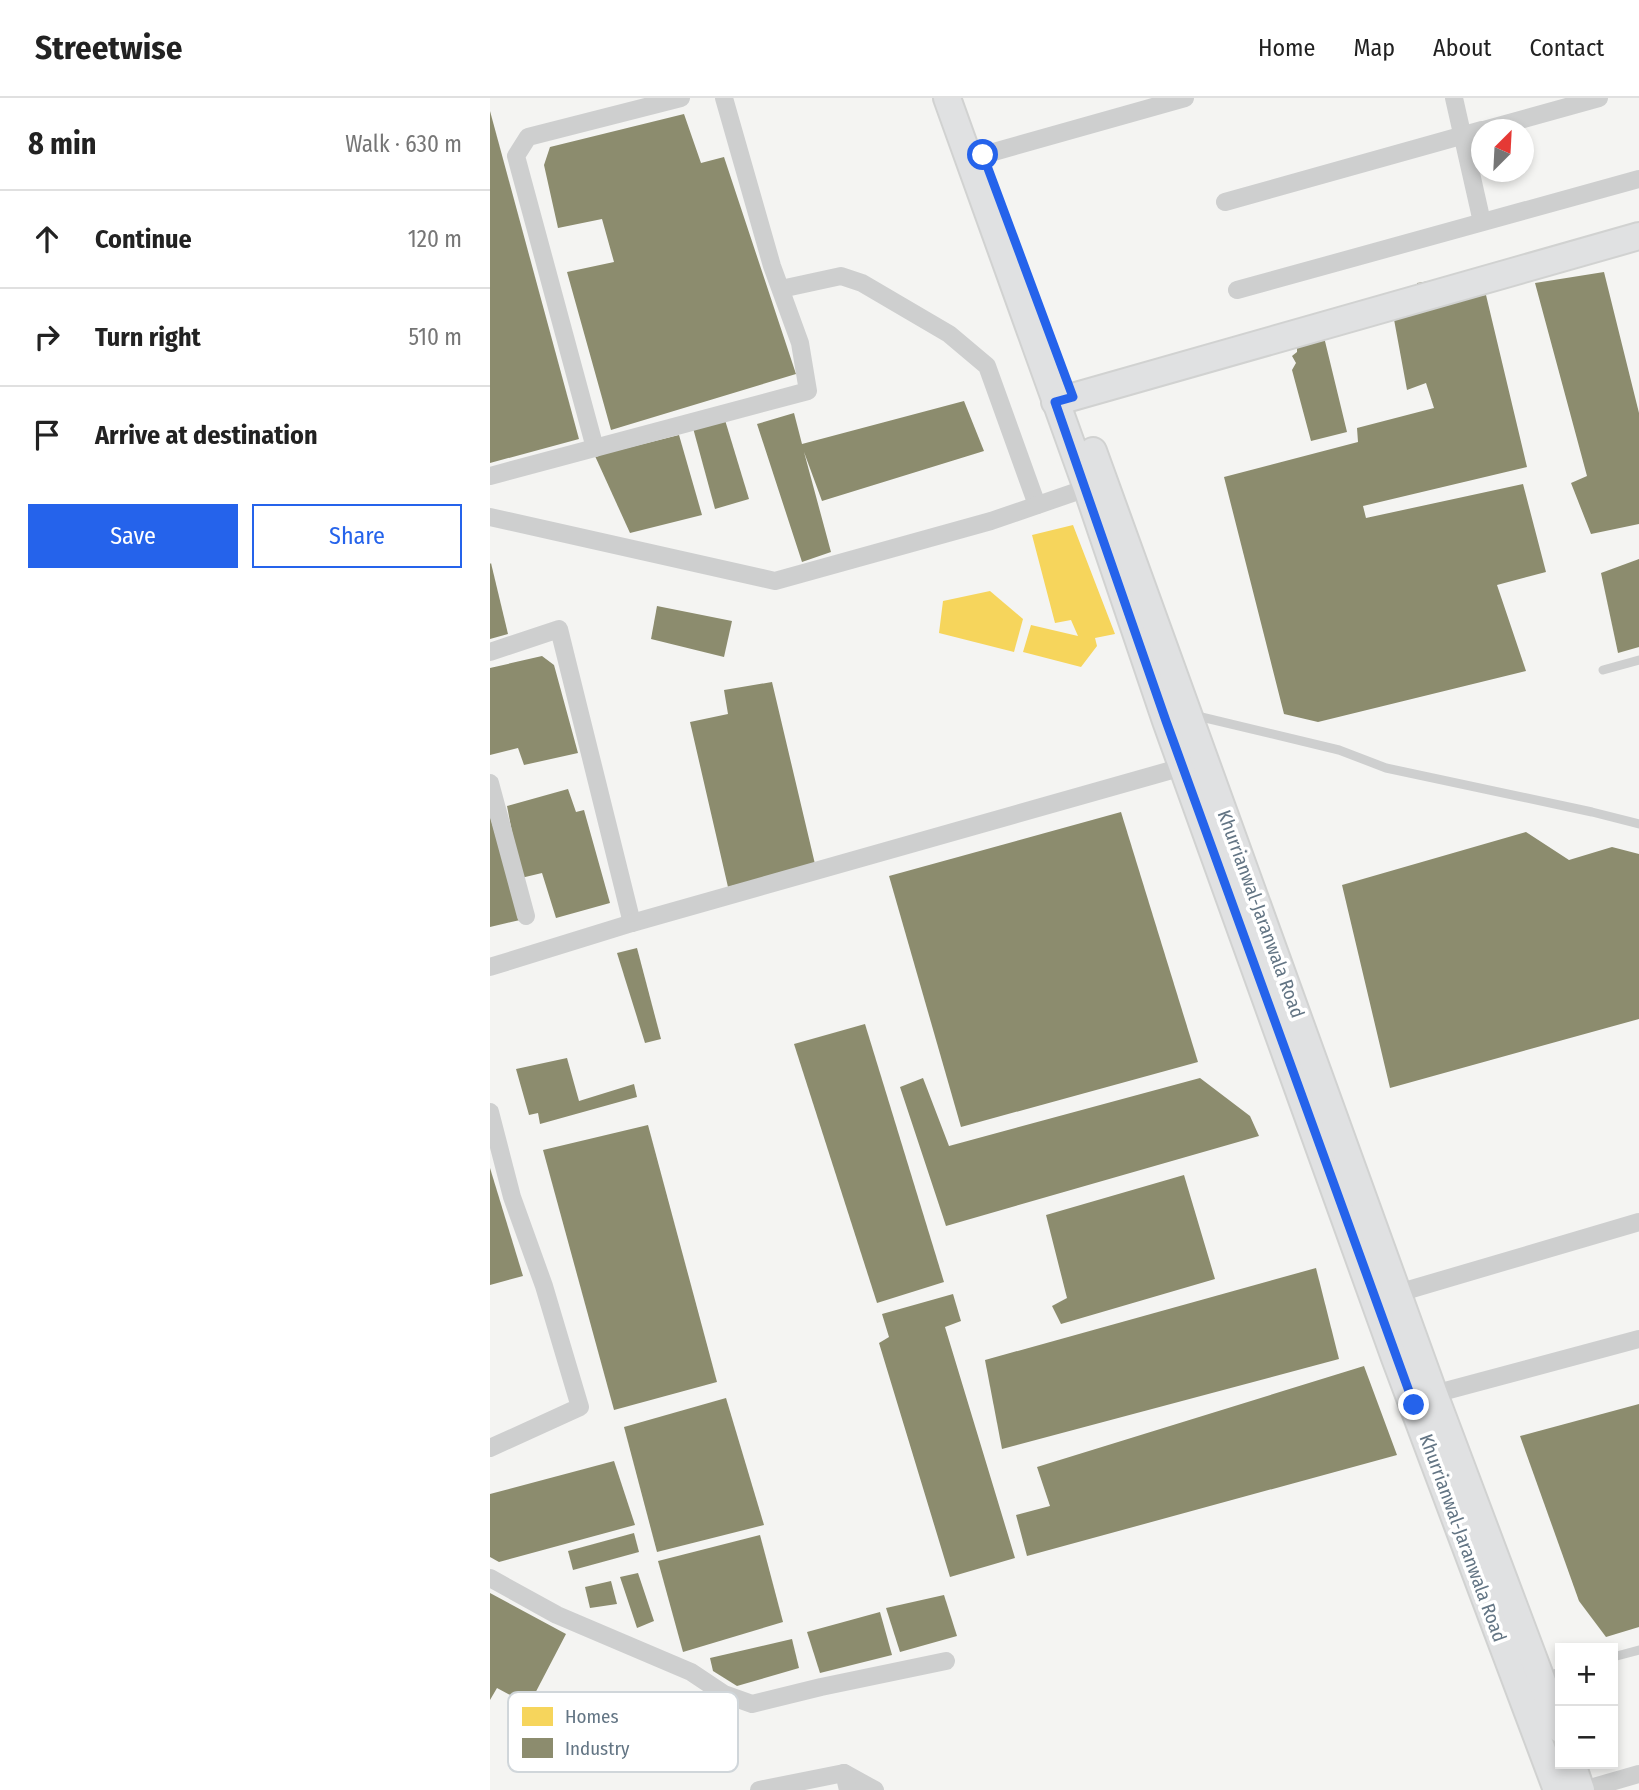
<!DOCTYPE html>
<html lang="en">
<head>
<meta charset="utf-8">
<style>
	body { margin:0; font-family:"Fira Sans Condensed",sans-serif; background:#f6f6f6; color:#222 }
	.controls { position:absolute; right:21px; bottom:21px; display:grid; overflow:hidden; border-radius:0px; box-shadow:0 4px 10px #0003 }
	.controls button { width:63px; height:63px; display:grid; place-items:center; padding:0; border:0; border-bottom:2px solid #e0e0e0; background:#fff; color:#222; font:35px sans-serif }
	.compass { position:absolute; left:981px; top:21px; width:63px; height:63px; border-radius:50%; background:#fff; box-shadow:0 4px 10px #0003; rotate:24deg }
	.stop { position:absolute; width:21px; height:21px; margin:-16px; border:5px solid #2563eb; border-radius:50%; background:#fff }
	.stop.end { background:#2563eb; border-color:#fff; box-shadow:0 2px 7px #0008 }
	.list { margin:0; padding:0; list-style:none }
	h2 { display:flex; justify-content:space-between; align-items:center; height:91px; margin:0; padding:0 28px; font-size:30px }
	h2 small { font-size:23px; font-weight:400; color:#767676 }
	.list li { display:grid; grid-template-columns:46px 1fr auto; gap:21px; align-items:center; box-sizing:border-box; height:98px; padding:0 28px; border-top:2px solid #e0e0e0 }
	.list b { display:block; font-size:26px; white-space:nowrap }
	.list em { font-size:23px; font-style:normal; color:#767676 }
	.actions { display:flex; gap:14px; padding:21px 28px }
	.actions a { flex:1; padding:16px 0; border:2px solid #2563eb; border-radius:0px; text-align:center; font-size:24px; color:#2563eb }
	.actions .main { background:#2563eb; color:#fff }
	.icon { flex:none; width:38px; height:38px; fill:none; stroke:currentColor; stroke-width:2; stroke-linecap:round; stroke-linejoin:round }
	.map { position:relative; flex:none; width:1149px; height:1692px; overflow:hidden }
	header { display:flex; align-items:center; gap:42px; box-sizing:border-box; height:98px; padding:0 35px; background:#fff; border-bottom:2px solid #e0e0e0 }
	header strong { font-size:33px }
	nav { display:flex; gap:38px; margin-inline-start:auto; font-size:24px }
	main { display:flex }
	aside { flex:1; background:#fff }
	.map>svg:first-child { display:block }
</style>
</head>
<body>
<header>
<strong>Streetwise</strong>
<nav><a>Home</a><a>Map</a><a>About</a><a>Contact</a></nav>
</header>
<main>
<aside>
<h2>8 min<small>Walk · 630 m</small></h2>
<ul class="list">
<li><svg class="icon" aria-label="ahead" viewBox="0 0 24 24"><path d="M12 20V5M6 11l6-6 6 6"/></svg><div><b>Continue</b></div><em>120 m</em></li>
<li><svg class="icon" aria-label="right" viewBox="0 0 24 24"><path d="M7 20v-9h11M14 6l5 5-5 5"/></svg><div><b>Turn right</b></div><em>510 m</em></li>
<li><svg class="icon" aria-label="arrive" viewBox="0 0 24 24"><path d="M6 21V4h12l-3 4 3 4H6"/></svg><div><b>Arrive at destination</b></div></li>
</ul>
<div class="actions"><a class="main">Save</a><a>Share</a></div>
</aside>
<div class="map">
<svg width="1149" height="1692" viewBox="0 0 1149 1692">
	<rect width="100%" height="100%" fill="#f4f4f2"/>
	<!-- homes -->
	<g fill="#f6d55c">
		<polygon points="583,427 625,536 605,540 607,548 591,569 533,554 541,527 588,538 581,522 565,525 542,437"/>
		<polygon points="500,493 533,521 524,554 449,535 453,503"/>
	</g>
	<!-- industry -->
	<g fill="#8c8c6e">
		<polygon points="0,13 89,341 0,365"/>
		<polygon points="194,16 211,65 234,59 306,276 121,332 77,174 124,164 112,121 68,130 54,67 60,49"/>
		<polygon points="1114,174 1149,315 1149,426 1101,436 1081,385 1097,378 1045,185"/>
		<polygon points="965,179 968,200 996,197 1037,369 873,408 876,420 1033,386 1056,474 1007,487 1036,573 828,624 794,616 734,379 868,344 867,330 944,310 936,285 917,292 903,216 931,208 927,185"/>
		<polygon points="834,239 857,334 821,343 802,272 806,265 802,258 807,254 807,245"/>
		<polygon points="474,303 494,353 332,403 314,354 341,454 312,464 267,326 304,315 312,346"/>
		<polygon points="235,322 259,401 225,411 203,330"/>
		<polygon points="189,337 212,417 140,435 105,358"/>
		<polygon points="1149,461 1149,549 1128,555 1111,475"/>
		<polygon points="1,465 18,536 0,541 0,466"/>
		<polygon points="167,508 242,523 234,559 161,541"/>
		<polygon points="52,558 64,567 88,655 34,667 28,650 0,657 0,570"/>
		<polygon points="282,584 325,766 238,789 200,624 238,616 234,592"/>
		<polygon points="78,691 86,714 94,712 120,805 66,820 52,775 31,780 17,708"/>
		<polygon points="631,714 708,964 471,1029 399,778"/>
		<polygon points="0,718 30,822 0,829"/>
		<polygon points="1036,734 1079,762 1122,749 1149,756 1149,921 900,990 852,787"/>
		<polygon points="147,850 171,941 155,945 127,855"/>
		<polygon points="375,926 454,1184 387,1205 304,946"/>
		<polygon points="77,960 89,1003 144,986 147,999 50,1026 48,1015 39,1017 26,971"/>
		<polygon points="433,980 459,1048 710,980 760,1018 769,1038 456,1128 410,989"/>
		<polygon points="158,1027 227,1284 124,1312 53,1052"/>
		<polygon points="0,1070 33,1178 0,1187"/>
		<polygon points="694,1077 725,1181 571,1226 562,1208 577,1200 556,1117"/>
		<polygon points="826,1170 849,1261 512,1351 495,1262"/>
		<polygon points="463,1196 471,1223 455,1229 525,1460 460,1479 389,1245 399,1239 392,1216"/>
		<polygon points="874,1268 907,1357 537,1458 526,1417 560,1408 547,1369"/>
		<polygon points="236,1300 274,1427 167,1454 134,1329"/>
		<polygon points="1149,1306 1149,1529 1116,1539 1089,1503 1030,1338"/>
		<polygon points="124,1363 145,1427 9,1464 0,1459 0,1396"/>
		<polygon points="144,1435 149,1454 83,1472 78,1453"/>
		<polygon points="270,1437 293,1524 193,1554 168,1463"/>
		<polygon points="148,1475 164,1523 147,1530 130,1479"/>
		<polygon points="121,1483 127,1506 100,1510 95,1489"/>
		<polygon points="0,1495 76,1536 39,1607 7,1590 0,1602"/>
		<polygon points="454,1497 467,1538 410,1554 396,1510"/>
		<polygon points="390,1514 402,1557 330,1575 317,1534"/>
		<polygon points="302,1541 309,1570 247,1588 223,1573 220,1560"/>
	</g>
	<g fill="none" stroke-linecap="round" stroke-linejoin="round">
		<!-- primary casing -->
		<g stroke="#d1d2d1" stroke-width="30">
			<g id="primary">
				<polyline points="457,0 597,390 676,623 905,1260 1067,1692"/>
				<polyline points="565,304 1149,138"/>
				<polyline points="603,353 944,1296 1070,1631"/>
				<polyline points="1082,1666 1091,1692"/>
			</g>
		</g>
		<!-- lane -->
		<g stroke="#cecfcf" stroke-width="9">
			<polyline points="1113,572 1149,562"/>
			<polyline points="703,617 849,652 896,670 1102,714 1149,726"/>
			<polyline points="1123,1559 1149,1552"/>
			<polyline points="1054,1579 1070,1574"/>
		</g>
		<!-- street -->
		<g stroke="#cecfcf" stroke-width="18">
			<polyline points="964,0 992,124"/>
			<polyline points="994,32 1109,0"/>
			<polyline points="493,57 695,0"/>
			<polyline points="735,104 992,32"/>
			<polyline points="291,191 351,178 372,185 459,236 497,268 547,407"/>
			<polyline points="747,192 1149,81"/>
			<polyline points="105,350 26,58 38,39 191,0"/>
			<polyline points="0,378 318,293 310,245 282,168 234,0"/>
			<polyline points="0,419 285,483 501,423 597,390"/>
			<polyline points="0,554 69,531 142,825"/>
			<polyline points="0,685 36,818"/>
			<polyline points="0,869 142,825 703,666"/>
			<polyline points="0,1014 22,1099 54,1188 90,1309 0,1350"/>
			<polyline points="908,1195 1149,1124"/>
			<polyline points="944,1296 1149,1241"/>
			<polyline points="0,1480 67,1517 201,1574 234,1596 262,1606 331,1589 456,1563"/>
			<polyline points="354,1675 385,1692"/>
			<polyline points="269,1692 354,1675 358,1692"/>
			<polyline points="1093,1692 1149,1676"/>
		</g>
		<!-- primary -->
		<use href="#primary" stroke="#e0e1e2" stroke-width="26"/>
	</g>
	<g fill="none" stroke-linecap="round" stroke-linejoin="round">
		<!-- route -->
		<polyline stroke="#2563eb" stroke-width="9" points="493,57 583,299 565,304 676,623 924,1307"/>
	</g>
	<g text-anchor="middle" dominant-baseline="central" stroke-width="7" stroke-linejoin="round" paint-order="stroke">
		<!-- street labels -->
		<g font-size="19" fill="#637584" stroke="#fff">
			<text transform="translate(771 816) rotate(70)">Khurrianwal-Jaranwala Road</text>
			<text transform="translate(973 1440) rotate(70)">Khurrianwal-Jaranwala Road</text>
		</g>
	</g>
	<!-- legend -->
	<rect x="18" y="1594" width="230" height="80" rx="10" fill="#fff" stroke="#d0d6da" stroke-width="2"/>
	<rect x="32" y="1609" width="31" height="19" fill="#f6d55c"/>
	<rect x="32" y="1640" width="31" height="20" fill="#8c8c6e"/>
	<g font-size="19" fill="#637584">
		<text x="75" y="1625">Homes</text>
		<text x="75" y="1657">Industry</text>
	</g>
</svg>
<div class="controls">
<button>+</button>
<button>−</button>
</div>
<svg class="compass" viewBox="-18 -18 36 36"><path d="M0-13l5 13h-10z" fill="#e53935"/><path d="M0 13l5-13h-10z" fill="#767676"/></svg>
<div class="stop" style="left:493px;top:57px"></div>
<div class="stop end" style="left:924px;top:1307px"></div>
</div>
</main>
</body>
</html>
